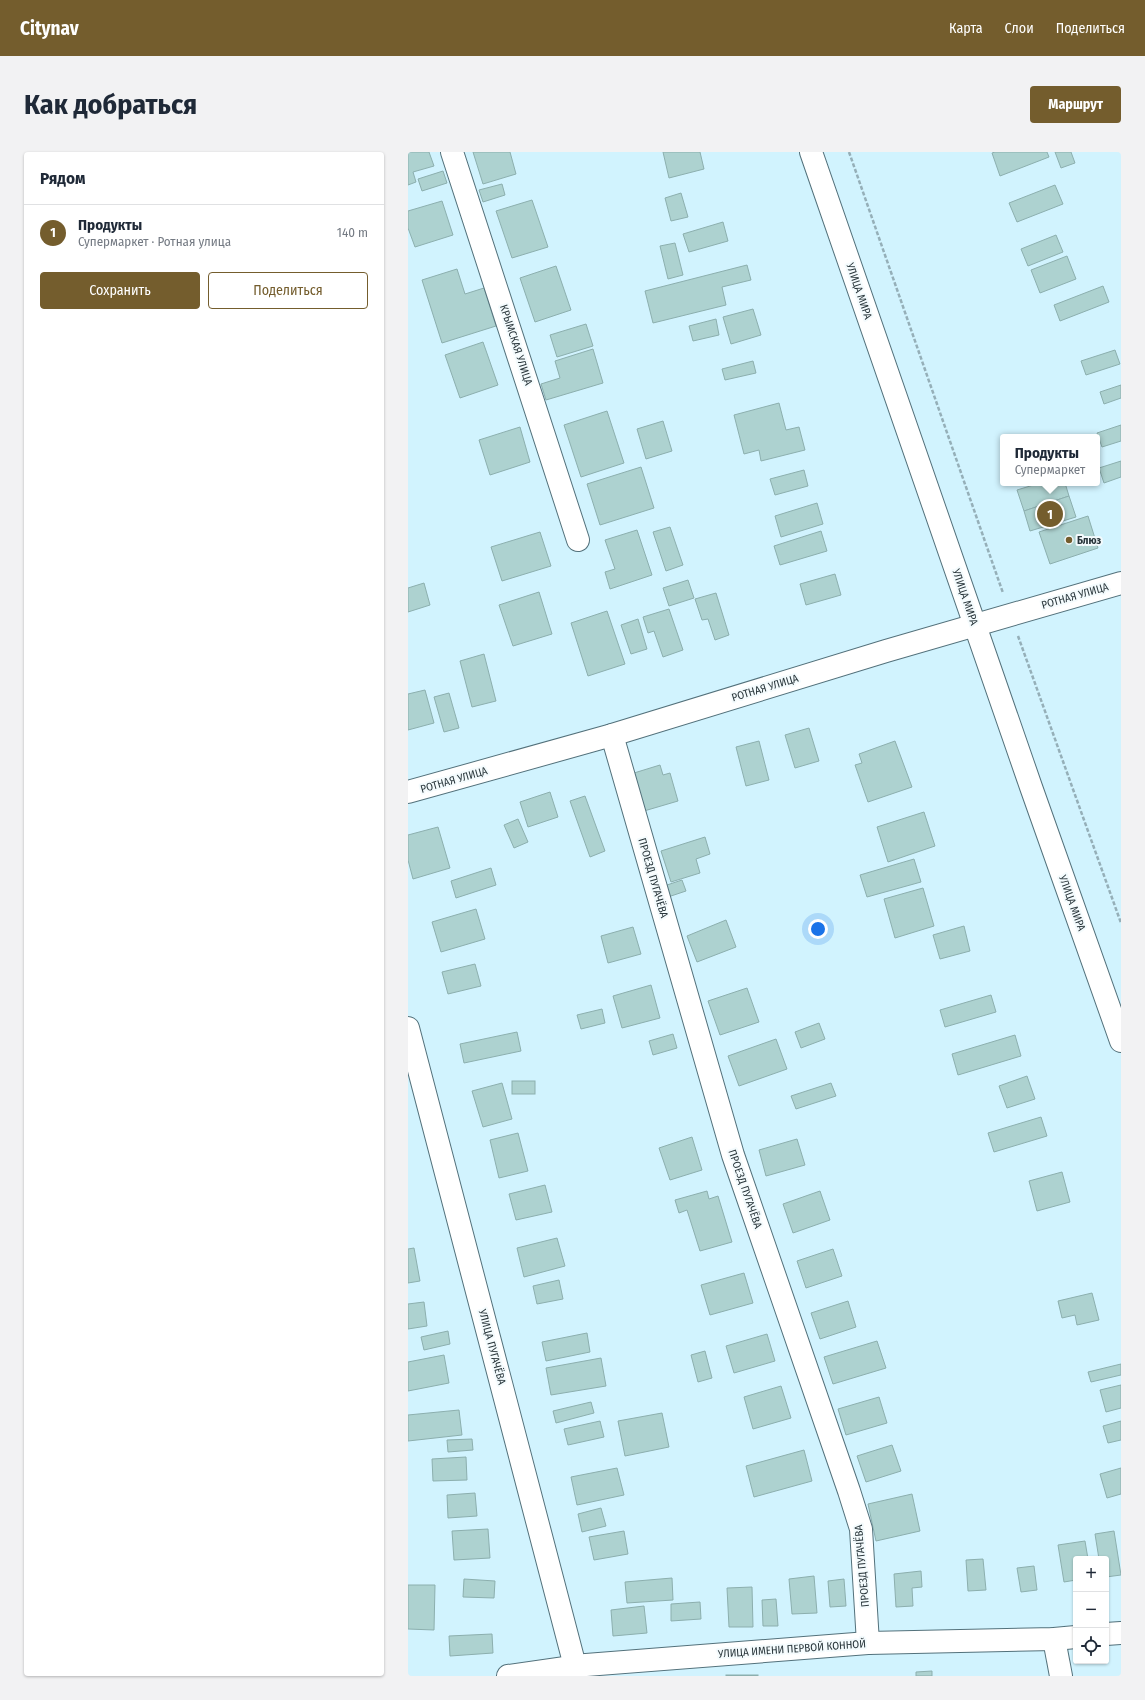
<!DOCTYPE html>
<html lang="ru">
<head>
<meta charset="utf-8">
<style>
	body { margin:0; font-family:"Fira Sans Condensed",sans-serif; background:#f2f2f3; color:#1f2937 }
	.controls { position:absolute; right:12px; bottom:12px; display:grid; overflow:hidden; border-radius:4px; box-shadow:0 1px 3px #0004 }
	.controls button { width:36px; height:36px; display:grid; place-items:center; padding:0; border:0; border-bottom:1px solid #e0e1e3; background:#fff; color:#1f2937; font:20px sans-serif }
	.you { position:absolute; left:410px; top:777px; width:14px; height:14px; margin:-10px; border:3px solid #fff; border-radius:50%; background:#1a73e8; box-shadow:0 0 0 6px #1a73e833 }
	.badge { display:grid; place-items:center; width:26px; height:26px; border-radius:50%; background:#745d2d; color:#fff; font-size:13px; font-weight:700 }
	.pin { position:absolute; translate:-50% -50%; border:2px solid #fff; box-shadow:0 1px 4px #0006 }
	.popup { position:absolute; left:592px; top:282px; width:100px; height:52px; box-sizing:border-box; display:grid; place-content:center; border-radius:4px; background:#fff; filter:drop-shadow(0 1px 3px #0005); font-size:13px; white-space:nowrap; color:#747a83 }
	.popup b { font-size:15px; color:#1f2937 }
	.popup::after { content:''; position:absolute; left:50%; top:100%; margin-left:-8px; border:8px solid transparent; border-top-color:#fff }
	.list { margin:0; padding:0; list-style:none }
	h2 { display:flex; justify-content:space-between; align-items:center; height:52px; margin:0; padding:0 16px; font-size:17px }
	h2 small { font-size:13px; font-weight:400; color:#747a83 }
	.list li { display:grid; grid-template-columns:26px 1fr auto; gap:12px; align-items:center; box-sizing:border-box; height:56px; padding:0 16px; border-top:1px solid #e0e1e3 }
	.list b { display:block; font-size:15px; white-space:nowrap }
	.list p { margin:0; font-size:13px; white-space:nowrap; color:#747a83 }
	.list em { font-size:13px; font-style:normal; color:#747a83 }
	.actions { display:flex; gap:8px; padding:12px 16px }
	.actions a { flex:1; padding:9px 0; border:1px solid #745d2d; border-radius:4px; text-align:center; font-size:14px; color:#745d2d }
	.actions .main { background:#745d2d; color:#fff }
	.icon { flex:none; width:22px; height:22px; fill:none; stroke:currentColor; stroke-width:2; stroke-linecap:round; stroke-linejoin:round }
	.map { position:relative; flex:none; width:713px; height:1524px; overflow:hidden; border-radius:4px }
	header { display:flex; align-items:center; gap:24px; box-sizing:border-box; height:56px; padding:0 20px; background:#745d2d; color:#fff }
	header strong { font-size:19px }
	nav { display:flex; gap:22px; margin-inline-start:auto; font-size:14px }
	.intro { display:flex; align-items:center; justify-content:space-between; box-sizing:border-box; height:96px; padding:0 24px }
	h1 { margin:0; font-size:28px }
	.button { padding:10px 18px; border-radius:4px; background:#745d2d; color:#fff; font-size:14px; font-weight:700 }
	main { display:flex; gap:24px; padding:0 24px }
	aside { flex:1; background:#fff; border-radius:4px; box-shadow:0 1px 3px #0004 }
	.map>svg:first-child { display:block }
</style>
</head>
<body>
<header>
<strong>Citynav</strong>
<nav><a>Карта</a><a>Слои</a><a>Поделиться</a></nav>
</header>
<div class="intro"><h1>Как добраться</h1><a class="button">Маршрут</a></div>
<main>
<aside>
<h2>Рядом<small></small></h2>
<ul class="list">
<li><span class="badge">1</span><div><b>Продукты</b><p>Супермаркет · Ротная улица</p></div><em>140 m</em></li>
</ul>
<div class="actions"><a class="main">Сохранить</a><a>Поделиться</a></div>
</aside>
<div class="map">
<svg width="713" height="1524" viewBox="0 0 713 1524">
	<rect width="100%" height="100%" fill="#d1f3fe"/>
	<!-- building -->
	<g fill="#add2d0" stroke="#8cafae">
		<polygon points="0,0 21,0 26,14 5,20 8,30 0,33"/>
		<polygon points="65,0 102,0 108,22 75,32"/>
		<polygon points="255,0 292,0 296,17 261,26"/>
		<polygon points="587,0 639,0 641,5 592,24 584,1"/>
		<polygon points="647,0 663,0 667,11 653,16"/>
		<polygon points="35,19 39,31 14,39 10,27"/>
		<polygon points="94,32 97,43 75,50 71,38"/>
		<polygon points="647,33 655,52 609,70 601,51"/>
		<polygon points="273,41 280,65 263,69 257,46"/>
		<polygon points="124,48 140,95 104,106 88,59"/>
		<polygon points="34,49 45,83 7,95 0,76 0,59"/>
		<polygon points="315,70 320,89 281,100 275,82"/>
		<polygon points="648,83 655,100 620,114 613,97"/>
		<polygon points="267,91 275,123 260,127 252,94"/>
		<polygon points="659,104 668,127 632,141 623,118"/>
		<polygon points="339,113 343,128 314,135 318,153 245,171 237,139"/>
		<polygon points="148,114 163,158 127,170 112,126"/>
		<polygon points="49,117 57,142 76,136 88,174 34,191 14,128"/>
		<polygon points="695,134 701,150 652,169 646,153"/>
		<polygon points="345,157 353,183 323,192 315,165"/>
		<polygon points="308,167 311,183 285,189 281,174"/>
		<polygon points="178,172 185,194 149,205 142,183"/>
		<polygon points="75,190 90,233 52,246 37,203"/>
		<polygon points="185,197 195,231 138,248 133,232 152,226 147,209"/>
		<polygon points="707,198 712,212 678,223 673,209"/>
		<polygon points="345,209 348,221 317,228 314,217"/>
		<polygon points="713,233 713,246 696,252 692,240"/>
		<polygon points="371,251 378,278 391,275 397,298 353,309 351,298 336,302 326,263"/>
		<polygon points="199,259 216,311 173,325 156,273"/>
		<polygon points="255,269 264,299 238,307 229,277"/>
		<polygon points="713,273 713,289 694,295 689,281"/>
		<polygon points="112,275 122,310 82,323 71,288"/>
		<polygon points="713,309 713,325 696,331 691,316"/>
		<polygon points="233,315 246,356 192,373 179,332"/>
		<polygon points="396,318 400,334 367,343 362,327"/>
		<polygon points="632,331 657,331 661,344 616,359 609,338"/>
		<polygon points="661,344 668,365 622,379 616,359"/>
		<polygon points="409,351 415,372 373,385 367,364"/>
		<polygon points="680,364 690,396 642,412 631,380"/>
		<polygon points="262,375 275,413 258,419 245,380"/>
		<polygon points="229,378 244,423 202,437 197,420 207,417 197,388"/>
		<polygon points="413,379 419,399 372,413 366,394"/>
		<polygon points="132,380 143,414 94,429 83,395"/>
		<polygon points="427,422 433,443 398,453 392,432"/>
		<polygon points="280,428 286,446 261,454 255,436"/>
		<polygon points="16,431 22,453 0,460 0,436"/>
		<polygon points="131,440 144,482 105,494 91,453"/>
		<polygon points="308,441 321,483 307,488 300,467 294,468 287,447"/>
		<polygon points="261,457 275,498 255,505 246,479 240,481 235,465"/>
		<polygon points="199,459 217,512 180,524 163,471"/>
		<polygon points="230,467 239,497 223,502 213,473"/>
		<polygon points="76,502 88,549 64,555 52,509"/>
		<polygon points="17,538 26,571 0,578 0,542"/>
		<polygon points="41,541 51,576 36,580 26,545"/>
		<polygon points="401,576 411,609 387,616 377,583"/>
		<polygon points="351,589 361,628 338,634 328,595"/>
		<polygon points="487,589 504,635 460,650 447,613 454,611 451,602"/>
		<polygon points="252,613 255,623 262,621 270,649 236,659 226,621"/>
		<polygon points="142,640 150,665 120,675 112,650"/>
		<polygon points="177,644 197,699 182,705 162,649"/>
		<polygon points="516,660 527,694 480,710 469,675"/>
		<polygon points="110,667 120,690 106,696 96,673"/>
		<polygon points="30,675 42,716 5,727 0,708 0,683"/>
		<polygon points="297,685 302,702 288,707 292,721 263,730 253,699"/>
		<polygon points="506,707 513,730 459,745 452,723"/>
		<polygon points="83,716 88,733 48,746 43,729"/>
		<polygon points="274,728 278,739 260,745 256,734"/>
		<polygon points="515,736 526,774 487,786 476,747"/>
		<polygon points="68,757 77,787 33,800 24,770"/>
		<polygon points="318,768 328,795 289,810 279,784"/>
		<polygon points="556,774 562,799 532,807 525,783"/>
		<polygon points="225,775 233,802 200,811 193,784"/>
		<polygon points="67,812 73,834 40,842 34,820"/>
		<polygon points="243,833 252,866 214,876 205,844"/>
		<polygon points="339,836 351,870 312,883 300,849"/>
		<polygon points="583,843 588,860 537,875 532,858"/>
		<polygon points="194,857 197,871 173,877 169,863"/>
		<polygon points="411,871 417,887 393,896 387,880"/>
		<polygon points="109,880 113,899 56,911 52,892"/>
		<polygon points="265,882 269,896 245,903 241,889"/>
		<polygon points="607,883 613,904 550,923 544,902"/>
		<polygon points="368,887 379,917 331,934 320,904"/>
		<polygon points="619,924 627,947 599,956 591,934"/>
		<rect x="104" y="929" width="23" height="13"/>
		<polygon points="94,931 104,967 75,975 64,939"/>
		<polygon points="423,931 428,944 388,957 383,944"/>
		<polygon points="633,965 639,984 586,1000 580,981"/>
		<polygon points="110,981 120,1019 91,1026 82,988"/>
		<polygon points="284,985 294,1018 262,1028 251,996"/>
		<polygon points="389,987 397,1013 358,1024 351,998"/>
		<polygon points="654,1020 662,1050 629,1059 621,1029"/>
		<polygon points="137,1033 144,1060 108,1068 101,1042"/>
		<polygon points="299,1039 301,1047 310,1044 324,1090 292,1099 279,1058 271,1061 267,1048"/>
		<polygon points="412,1039 422,1068 385,1081 375,1052"/>
		<polygon points="149,1086 157,1114 116,1125 109,1096"/>
		<polygon points="6,1096 12,1129 0,1131 0,1097"/>
		<polygon points="425,1097 434,1124 398,1136 389,1109"/>
		<polygon points="336,1121 345,1151 302,1163 293,1133"/>
		<polygon points="151,1128 155,1147 129,1152 125,1134"/>
		<polygon points="684,1141 691,1168 669,1173 667,1163 654,1166 650,1149"/>
		<polygon points="440,1149 448,1175 412,1187 403,1161"/>
		<polygon points="16,1150 19,1174 0,1177 0,1152"/>
		<polygon points="40,1179 42,1192 16,1198 13,1185"/>
		<polygon points="179,1181 182,1200 138,1209 134,1190"/>
		<polygon points="359,1182 367,1209 326,1221 318,1194"/>
		<polygon points="469,1189 478,1216 425,1232 416,1205"/>
		<polygon points="297,1199 304,1226 290,1230 283,1203"/>
		<polygon points="36,1203 41,1231 0,1239 0,1210"/>
		<polygon points="193,1206 198,1234 143,1243 138,1216"/>
		<polygon points="713,1212 713,1223 683,1230 680,1220"/>
		<polygon points="713,1233 713,1256 698,1260 692,1238"/>
		<polygon points="373,1234 383,1266 345,1277 336,1245"/>
		<polygon points="471,1245 479,1271 438,1283 430,1257"/>
		<polygon points="183,1250 186,1261 148,1271 145,1259"/>
		<polygon points="51,1258 54,1283 0,1289 0,1263"/>
		<polygon points="254,1261 261,1295 217,1304 210,1269"/>
		<polygon points="192,1269 196,1285 160,1293 156,1277"/>
		<polygon points="713,1269 713,1288 700,1291 695,1274"/>
		<polygon points="64,1287 65,1298 40,1300 39,1288"/>
		<polygon points="484,1293 493,1319 458,1330 449,1304"/>
		<polygon points="396,1298 404,1329 346,1345 338,1314"/>
		<polygon points="58,1305 59,1328 25,1329 24,1307"/>
		<polygon points="209,1316 216,1343 169,1353 163,1325"/>
		<polygon points="713,1316 713,1342 699,1346 692,1322"/>
		<polygon points="67,1341 69,1364 40,1366 39,1343"/>
		<polygon points="504,1342 512,1379 468,1389 460,1352"/>
		<polygon points="193,1356 198,1374 174,1380 170,1362"/>
		<polygon points="80,1377 82,1406 46,1408 44,1379"/>
		<polygon points="216,1379 220,1402 186,1408 181,1385"/>
		<polygon points="706,1379 713,1423 698,1425 698,1407 691,1407 687,1382"/>
		<polygon points="677,1389 680,1407 668,1407 668,1428 656,1430 650,1393"/>
		<polygon points="575,1407 578,1438 560,1439 558,1408"/>
		<polygon points="626,1414 629,1438 613,1440 609,1416"/>
		<polygon points="513,1419 514,1435 504,1436 505,1454 488,1455 486,1422"/>
		<polygon points="406,1424 409,1461 384,1462 381,1427"/>
		<polygon points="264,1426 265,1448 219,1451 217,1430"/>
		<polygon points="56,1427 87,1429 86,1446 55,1445"/>
		<polygon points="436,1427 438,1454 422,1455 420,1429"/>
		<polygon points="0,1433 27,1433 26,1478 0,1477"/>
		<polygon points="344,1435 345,1475 321,1475 319,1436"/>
		<polygon points="368,1447 370,1474 355,1474 354,1448"/>
		<polygon points="292,1450 293,1467 263,1469 263,1452"/>
		<polygon points="236,1454 239,1481 205,1484 203,1458"/>
		<polygon points="84,1482 85,1501 42,1504 41,1484"/>
		<polygon points="524,1519 524,1524 508,1524 508,1520"/>
		<rect x="318" y="1523" width="32" height="1"/>
	</g>
	<g fill="none" stroke-linecap="round" stroke-linejoin="round">
		<!-- minor casing -->
		<g stroke="#53717b" stroke-width="24">
			<g id="minor">
				<polyline points="44,0 170,388"/>
				<polyline points="204,583 325,1003 441,1339 453,1377 460,1491"/>
				<polyline points="0,640 204,583 478,499 713,431"/>
				<polyline points="0,876 167,1514"/>
				<polyline points="698,1482 713,1481"/>
				<polyline points="646,1487 653,1524"/>
				<polyline points="100,1524 178,1513 460,1491 646,1487 668,1485"/>
			</g>
		</g>
		<!-- tertiary casing -->
		<g stroke="#53717b" stroke-width="24">
			<polyline id="tertiary" points="403,0 623,635 713,889"/>
		</g>
		<!-- path -->
		<g stroke="#95afb8" stroke-width="2.5" stroke-dasharray="4 2" stroke-linecap="butt">
			<polyline points="441,0 595,441"/>
			<polyline points="610,484 713,771"/>
		</g>
		<!-- minor -->
		<use href="#minor" stroke="#fff" stroke-width="22"/>
		<!-- tertiary -->
		<use href="#tertiary" stroke="#fff" stroke-width="22"/>
	</g>
	<!-- markers -->
	<circle fill="#745d2d" stroke="#f4fbfd" stroke-width="1.5" cx="661" cy="388" r="4"/>
	<g text-anchor="middle" dominant-baseline="central" stroke-width="4" stroke-linejoin="round" paint-order="stroke">
		<!-- street labels -->
		<g font-size="11" fill="#29363b" stroke="#f4fbfd">
			<text transform="translate(451 139) rotate(71)">УЛИЦА МИРА</text>
			<text transform="translate(108 193) rotate(72)">КРЫМСКАЯ УЛИЦА</text>
			<text transform="translate(667 444) rotate(-16)">РОТНАЯ УЛИЦА</text>
			<text transform="translate(557 445) rotate(71)">УЛИЦА МИРА</text>
			<text transform="translate(357 536) rotate(-17)">РОТНАЯ УЛИЦА</text>
			<text transform="translate(46 628) rotate(-16)">РОТНАЯ УЛИЦА</text>
			<text transform="translate(245 726) rotate(74)">ПРОЕЗД ПУГАЧЁВА</text>
			<text transform="translate(664 751) rotate(70)">УЛИЦА МИРА</text>
			<text transform="translate(337 1037) rotate(71)">ПРОЕЗД ПУГАЧЁВА</text>
			<text transform="translate(84 1195) rotate(75)">УЛИЦА ПУГАЧЁВА</text>
			<text transform="translate(454 1414) rotate(-95)">ПРОЕЗД ПУГАЧЁВА</text>
			<text transform="translate(384 1497) rotate(-4)">УЛИЦА ИМЕНИ ПЕРВОЙ КОННОЙ</text>
		</g>
		<!-- poi labels -->
		<g font-size="11" font-weight="bold" fill="#29363b" stroke="#f4fbfd" text-anchor="start">
			<text x="669" y="388">Блюз</text>
		</g>
	</g>
</svg>
<div class="controls">
<button>+</button>
<button>−</button>
<button><svg class="icon" aria-label="locate" viewBox="0 0 24 24"><circle cx="12" cy="12" r="6"/><path d="M12 2v4M12 18v4M2 12h4M18 12h4"/></svg></button>
</div>
<div class="you"></div>
<div class="pin badge" style="left:642px;top:362px">1</div>
<div class="popup"><b>Продукты</b>Супермаркет</div>
</div>
</main>
</body>
</html>
